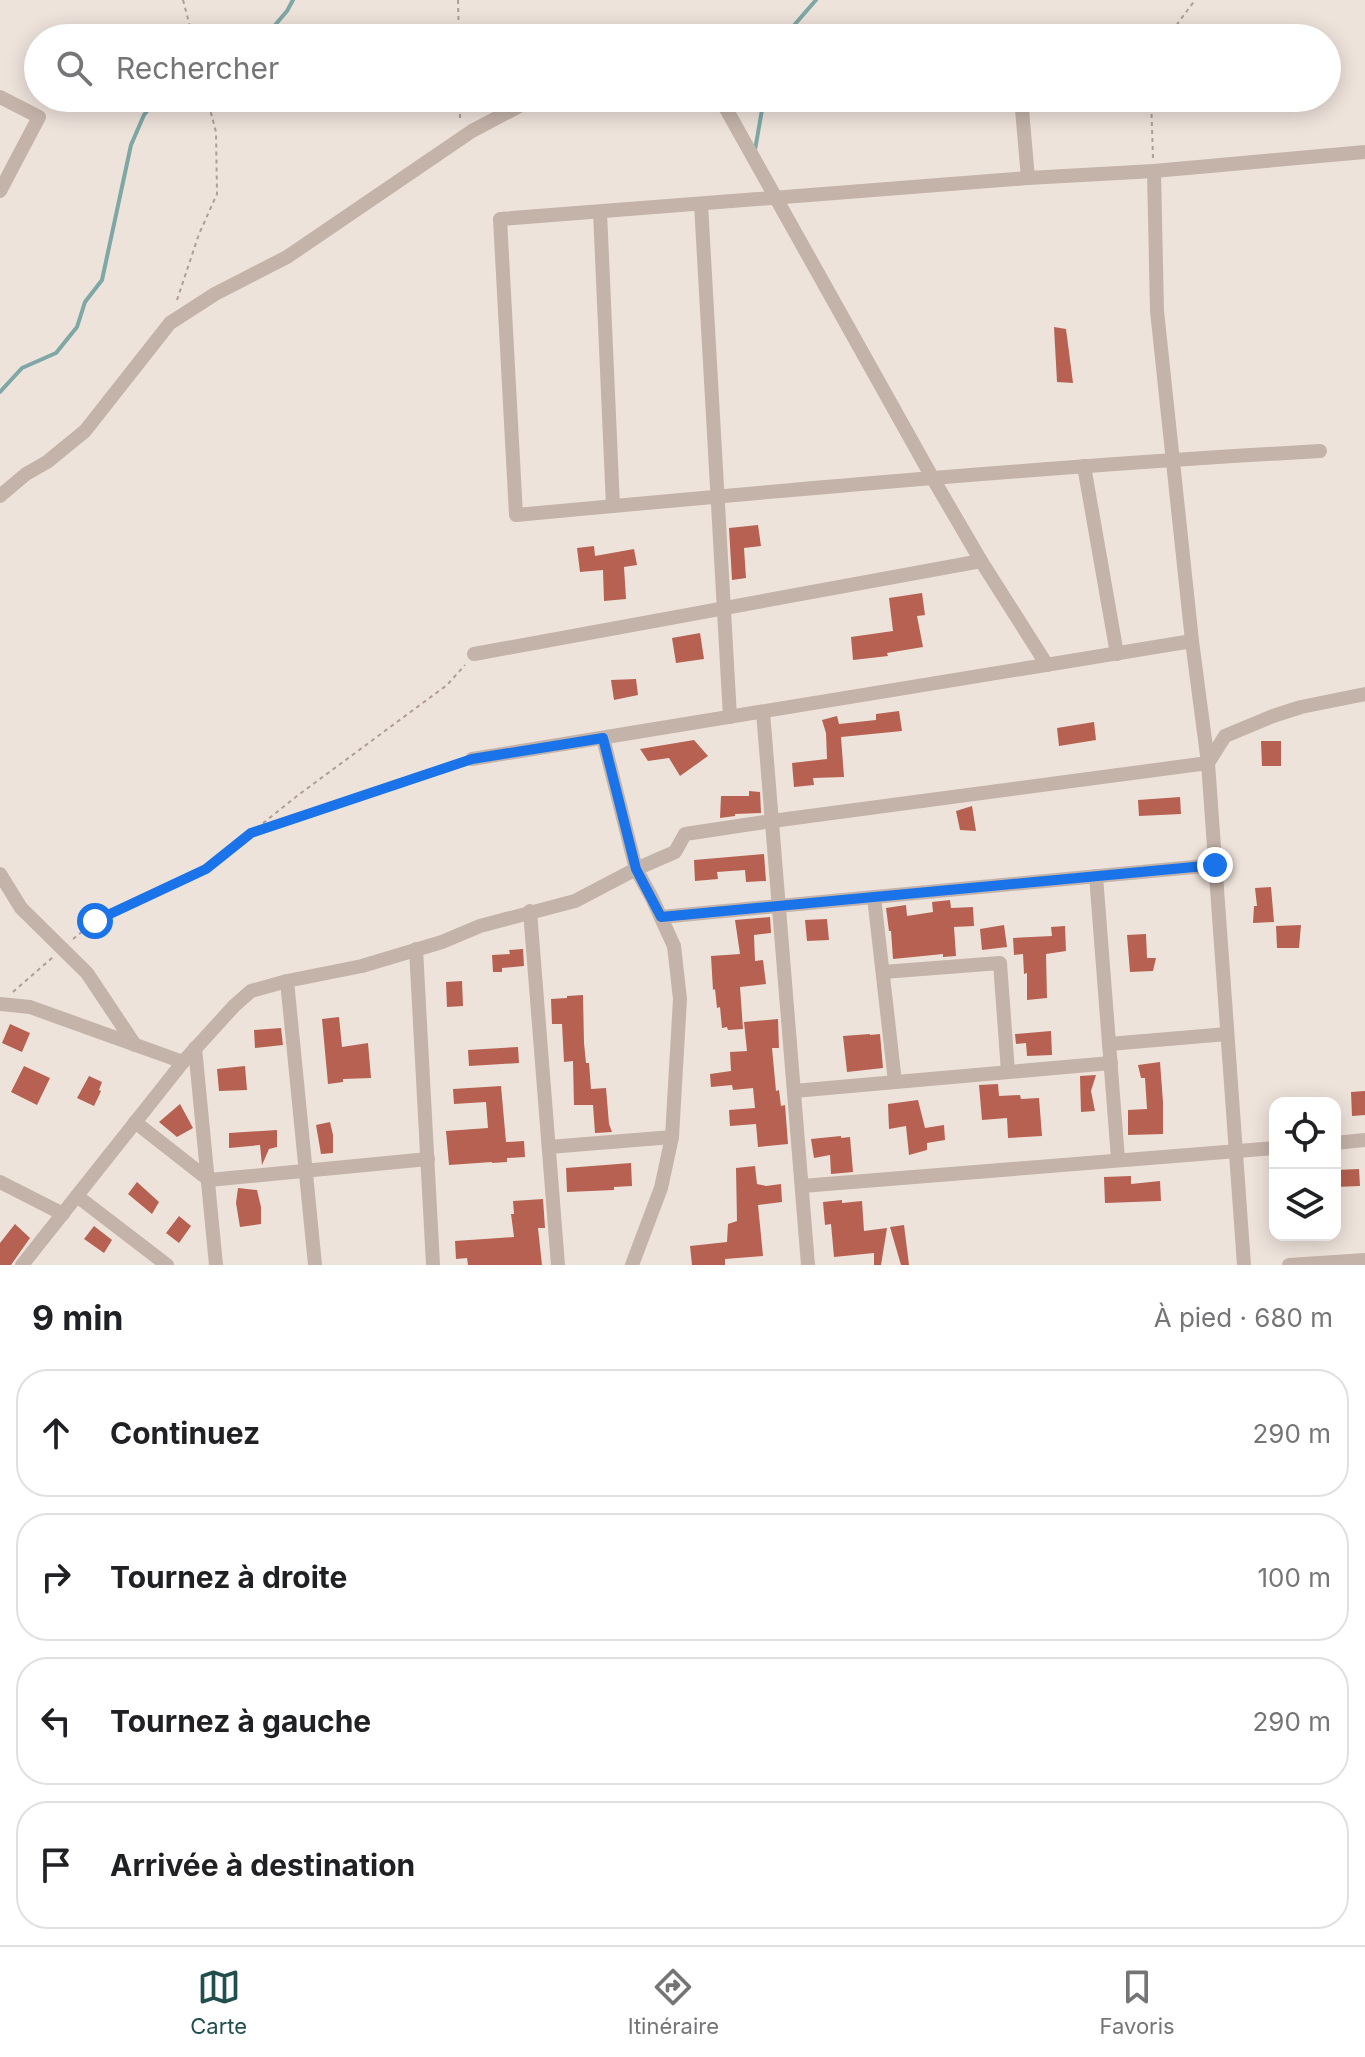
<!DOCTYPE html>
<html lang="fr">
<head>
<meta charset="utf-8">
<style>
	body { margin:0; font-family:Inter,sans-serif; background:#f2f2f2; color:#202124 }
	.controls { position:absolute; right:24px; bottom:24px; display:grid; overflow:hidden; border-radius:16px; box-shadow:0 4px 20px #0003 }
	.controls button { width:72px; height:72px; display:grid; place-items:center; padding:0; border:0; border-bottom:2px solid #e0e0e0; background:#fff; color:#202124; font:40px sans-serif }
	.stop { position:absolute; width:24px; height:24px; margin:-18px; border:6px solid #1a73e8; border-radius:50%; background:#fff }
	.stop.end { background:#1a73e8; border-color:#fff; box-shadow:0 2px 8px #0008 }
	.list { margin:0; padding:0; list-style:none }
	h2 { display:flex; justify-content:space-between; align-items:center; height:104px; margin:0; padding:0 32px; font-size:34px }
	h2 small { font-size:26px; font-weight:400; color:#757577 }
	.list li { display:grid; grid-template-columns:52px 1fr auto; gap:24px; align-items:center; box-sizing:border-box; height:128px; margin:0 16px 16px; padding:0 16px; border:2px solid #e0e0e0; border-radius:32px }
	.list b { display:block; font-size:30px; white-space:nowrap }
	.list em { font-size:26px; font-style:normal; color:#757577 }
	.icon { flex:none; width:44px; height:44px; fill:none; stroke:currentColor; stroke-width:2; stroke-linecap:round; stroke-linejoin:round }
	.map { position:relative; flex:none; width:1365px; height:1265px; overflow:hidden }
	.search { position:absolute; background:#fff; box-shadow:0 4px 20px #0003; left:24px; right:24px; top:24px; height:88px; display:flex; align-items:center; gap:20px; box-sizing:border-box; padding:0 28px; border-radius:44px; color:#757577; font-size:30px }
	.sheet { height:680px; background:#fff }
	nav { display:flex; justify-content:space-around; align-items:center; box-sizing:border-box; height:112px; border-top:2px solid #e0e0e0; background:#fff; font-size:22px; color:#757577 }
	nav a { display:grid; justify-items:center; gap:4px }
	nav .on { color:#234e4e }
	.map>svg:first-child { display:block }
</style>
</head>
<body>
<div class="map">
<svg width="1365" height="1265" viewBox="0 0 1365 1265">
	<rect width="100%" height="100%" fill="#eee3db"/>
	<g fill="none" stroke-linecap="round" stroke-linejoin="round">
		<!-- stream -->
		<g stroke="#7ea7a6" stroke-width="4">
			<polyline points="264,38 287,11 293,0"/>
			<polyline points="783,38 816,0"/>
			<polyline points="755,150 764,98"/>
			<polyline points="0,392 22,368 56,353 77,327 85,302 102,280 131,145 144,115 157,98"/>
		</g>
	</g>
	<!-- building -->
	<g fill="#b66151">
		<polygon points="1054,327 1066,329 1073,383 1057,382"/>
		<polygon points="758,525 761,546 744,548 746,578 732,580 729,528"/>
		<polygon points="594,546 595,556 634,549 637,565 624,567 626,599 604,601 603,570 580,572 577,548"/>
		<polygon points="922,593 925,615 917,616 923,647 887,653 888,656 853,660 851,637 893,631 889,598"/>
		<polygon points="700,633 704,659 676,663 672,638"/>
		<polygon points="636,679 638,695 614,700 611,680"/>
		<polygon points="899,711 902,731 841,737 844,777 813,778 814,785 794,787 792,763 827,759 826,733 822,720 837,716 839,724 876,720 876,714"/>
		<polygon points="1094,722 1096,740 1059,746 1057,728"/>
		<polygon points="694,740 708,756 680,776 669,758 648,761 640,749"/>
		<polygon points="1261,741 1281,741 1281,766 1262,766"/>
		<polygon points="749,791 760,792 761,813 735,814 735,816 720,818 721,796 749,796"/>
		<polygon points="1180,797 1181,814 1139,816 1138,800"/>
		<polygon points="972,806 976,831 960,830 956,811"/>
		<polygon points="764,854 766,881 746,882 745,870 717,872 718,879 695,881 694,860"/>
		<polygon points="1271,887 1274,922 1253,923 1254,906 1257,906 1255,888"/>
		<polygon points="950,900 951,908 973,907 974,926 954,927 956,956 943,957 943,954 893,959 891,931 889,931 886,908 906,905 907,916 933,912 932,902"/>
		<polygon points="770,917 771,933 754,935 755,961 763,960 766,984 740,987 743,1029 728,1030 727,1027 722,1028 720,1007 717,1008 715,989 713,990 711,956 740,954 735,920"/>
		<polygon points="827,919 829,940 807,941 805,920"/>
		<polygon points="1004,925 1007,947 982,950 980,929"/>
		<polygon points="1301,925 1299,948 1277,948 1276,926"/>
		<polygon points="1065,926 1066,951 1046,954 1047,998 1027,1000 1027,973 1024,974 1023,954 1014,955 1013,938 1052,936 1051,927"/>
		<polygon points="1146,934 1147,958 1156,958 1153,971 1130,972 1127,935"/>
		<polygon points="523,949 524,966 502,968 502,972 493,972 492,955 510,954 509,950"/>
		<polygon points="462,981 463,1006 447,1007 446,982"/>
		<polygon points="583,995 584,1043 586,1063 589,1063 591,1089 606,1088 609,1124 612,1132 595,1133 593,1105 574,1105 573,1061 564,1062 562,1024 552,1024 551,999 567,998 567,996"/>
		<polygon points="339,1017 342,1047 368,1043 371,1078 343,1079 343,1082 328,1084 322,1019"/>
		<polygon points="778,1019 779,1048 772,1048 776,1091 779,1090 781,1106 785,1105 788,1144 758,1147 756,1124 730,1126 729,1110 755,1108 753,1088 733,1090 732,1085 711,1087 710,1074 731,1071 730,1052 747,1051 744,1022"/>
		<polygon points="10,1024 30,1033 22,1052 2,1043"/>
		<polygon points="281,1028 283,1045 255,1048 254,1030"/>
		<polygon points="1051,1031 1052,1055 1027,1056 1026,1043 1016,1044 1015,1034"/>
		<polygon points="870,1034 870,1035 880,1034 883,1068 847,1072 843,1036"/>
		<polygon points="518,1047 519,1063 469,1066 468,1050"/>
		<polygon points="1160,1062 1163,1102 1163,1134 1128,1135 1128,1110 1147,1109 1145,1078 1141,1078 1138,1065"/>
		<polygon points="24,1066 50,1078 37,1105 11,1092"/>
		<polygon points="245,1066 247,1090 219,1091 217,1069"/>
		<polygon points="1096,1075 1091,1091 1095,1111 1081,1112 1080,1076"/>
		<polygon points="89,1076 102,1082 99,1090 101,1091 94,1106 77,1098"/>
		<polygon points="998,1084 999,1096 1020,1095 1021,1099 1039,1098 1042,1136 1008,1138 1007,1118 982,1120 979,1085"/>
		<polygon points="501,1086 506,1142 524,1141 525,1157 507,1158 507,1162 492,1163 492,1162 449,1165 446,1131 488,1128 486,1102 454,1104 453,1089"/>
		<polygon points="1365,1091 1365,1115 1352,1116 1351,1092"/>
		<polygon points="918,1100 925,1128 944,1125 945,1140 927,1143 927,1150 909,1155 906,1126 889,1129 888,1104"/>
		<polygon points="180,1104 193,1128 177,1137 159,1122"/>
		<polygon points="330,1122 333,1135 333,1153 321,1154 316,1125"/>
		<polygon points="277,1130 277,1147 269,1149 262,1165 260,1145 229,1148 229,1133"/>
		<polygon points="841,1136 841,1138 850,1137 853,1172 831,1174 830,1155 814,1158 811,1139"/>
		<polygon points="631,1163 632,1186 614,1187 614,1190 567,1192 566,1168"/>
		<polygon points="755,1166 757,1184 766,1186 781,1184 782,1202 758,1205 763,1256 725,1259 725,1265 692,1265 690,1246 727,1242 728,1224 737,1221 736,1168"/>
		<polygon points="1359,1169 1360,1186 1336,1187 1336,1170"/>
		<polygon points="1131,1176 1131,1184 1160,1181 1161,1201 1105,1203 1104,1177"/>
		<polygon points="137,1182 159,1202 152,1214 128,1194"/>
		<polygon points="238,1188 257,1190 261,1207 261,1224 240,1227 236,1203"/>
		<polygon points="543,1199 545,1228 538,1228 542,1265 468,1265 467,1258 456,1259 455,1241 514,1237 511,1214 514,1214 513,1201"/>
		<polygon points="842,1200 842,1203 862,1201 864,1231 887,1228 881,1265 874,1265 874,1253 834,1257 831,1224 825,1225 823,1202"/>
		<polygon points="179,1216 191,1226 179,1243 166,1233"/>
		<polygon points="15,1224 30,1238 11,1265 0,1265 0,1243"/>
		<polygon points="904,1225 909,1265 901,1265 890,1227"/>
		<polygon points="94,1226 112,1240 104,1253 84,1239"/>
	</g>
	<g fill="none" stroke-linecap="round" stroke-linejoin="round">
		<!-- path -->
		<g stroke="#b09d93" stroke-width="2" stroke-dasharray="4 4" stroke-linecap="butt">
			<polyline points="183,0 193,38"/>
			<polyline points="458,0 459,38"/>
			<polyline points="1167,38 1195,0"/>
			<polyline points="460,98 460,122"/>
			<polyline points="1151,98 1153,158"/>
			<polyline points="177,300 199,234 217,194 216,132 207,98"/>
			<polyline points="253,832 459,763"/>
			<polyline points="73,939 95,921 206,869 297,796 447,685 465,665"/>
			<polyline points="13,992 53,957"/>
		</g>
		<!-- minor -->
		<g stroke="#c4b3a9" stroke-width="14">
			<polyline points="0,97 39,117 0,191"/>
			<polyline points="720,98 932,477 981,561 1047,665"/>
			<polyline points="1021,98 1028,178"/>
			<polyline points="1154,171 1157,311 1192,641 1208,763 1244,1265"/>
			<polyline points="701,204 730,717"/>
			<polyline points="600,212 613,506"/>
			<path d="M 1320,451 C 1051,466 784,490 516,515 L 500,219 L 1028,178 L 1154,171 L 1365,152"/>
			<polyline points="1084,466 1117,654"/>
			<polyline points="0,496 26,474 47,462 85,431 170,323 215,294 287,257 472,131 525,103 538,98"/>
			<polyline points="474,654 981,561"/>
			<polyline points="763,712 808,1265"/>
			<polyline points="603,738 636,869 652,898 674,946 680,999 672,1137 661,1188 632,1265"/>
			<polyline points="472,759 1192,641"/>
			<polyline points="0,874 21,908 87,973 135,1045"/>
			<polyline points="1096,876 1118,1159"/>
			<polyline points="874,897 895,1082"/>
			<polyline points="530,911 558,1265"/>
			<polyline points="661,917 1215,865"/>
			<polyline points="416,949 433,1265"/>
			<polyline points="883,972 1000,963 1008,1072"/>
			<polyline points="287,981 315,1265"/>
			<polyline points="0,1004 30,1007 183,1062"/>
			<polyline points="1109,1044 1227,1034"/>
			<polyline points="195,1048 216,1265"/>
			<polyline points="794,1091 1111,1063"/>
			<polyline points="135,1122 209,1180 428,1159"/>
			<polyline points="1335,1143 1365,1140"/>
			<polyline points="549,1147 672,1137"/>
			<polyline points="0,1182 63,1214"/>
			<polyline points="802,1186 1275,1148"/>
			<polyline points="77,1196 167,1265"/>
			<polyline points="22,1265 183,1062 234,1006 251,991 287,981 362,966 442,942 480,926 575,901 636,869 675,852 685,834 772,821 1208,763 1225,736 1273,716 1301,707 1365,694"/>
			<polyline points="1289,1265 1365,1260"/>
		</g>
	</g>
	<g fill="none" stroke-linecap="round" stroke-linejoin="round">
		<!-- route -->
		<polyline stroke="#1a73e8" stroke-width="10" points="95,921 206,869 251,833 472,759 603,738 636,869 661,917 1215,865"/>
	</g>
</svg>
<div class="controls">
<button><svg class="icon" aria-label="locate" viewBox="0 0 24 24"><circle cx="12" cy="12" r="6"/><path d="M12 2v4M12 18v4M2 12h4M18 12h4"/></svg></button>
<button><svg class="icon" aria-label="layers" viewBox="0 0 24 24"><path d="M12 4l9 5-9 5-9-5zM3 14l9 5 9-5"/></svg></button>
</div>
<div class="stop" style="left:95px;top:921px"></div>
<div class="stop end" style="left:1215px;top:865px"></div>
<div class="search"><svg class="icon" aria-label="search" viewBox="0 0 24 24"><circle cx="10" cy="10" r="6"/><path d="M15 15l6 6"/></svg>Rechercher</div>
</div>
<section class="sheet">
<h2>9 min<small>À pied · 680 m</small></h2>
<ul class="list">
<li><svg class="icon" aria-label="ahead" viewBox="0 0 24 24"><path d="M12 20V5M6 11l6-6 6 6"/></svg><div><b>Continuez</b></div><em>290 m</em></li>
<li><svg class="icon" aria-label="right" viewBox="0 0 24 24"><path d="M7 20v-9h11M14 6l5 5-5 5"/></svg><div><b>Tournez à droite</b></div><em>100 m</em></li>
<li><svg class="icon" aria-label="left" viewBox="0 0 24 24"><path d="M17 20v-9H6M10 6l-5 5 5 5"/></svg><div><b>Tournez à gauche</b></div><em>290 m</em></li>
<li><svg class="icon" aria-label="arrive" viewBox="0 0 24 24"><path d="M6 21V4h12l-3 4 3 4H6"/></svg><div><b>Arrivée à destination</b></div></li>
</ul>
</section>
<nav>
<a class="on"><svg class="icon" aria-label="map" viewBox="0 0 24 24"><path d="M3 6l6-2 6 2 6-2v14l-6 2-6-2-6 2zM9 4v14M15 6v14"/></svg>Carte</a>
<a><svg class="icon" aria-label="directions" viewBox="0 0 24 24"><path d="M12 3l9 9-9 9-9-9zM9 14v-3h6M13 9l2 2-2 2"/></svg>Itinéraire</a>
<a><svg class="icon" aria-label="saved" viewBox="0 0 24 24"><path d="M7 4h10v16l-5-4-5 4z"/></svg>Favoris</a>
</nav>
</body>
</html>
